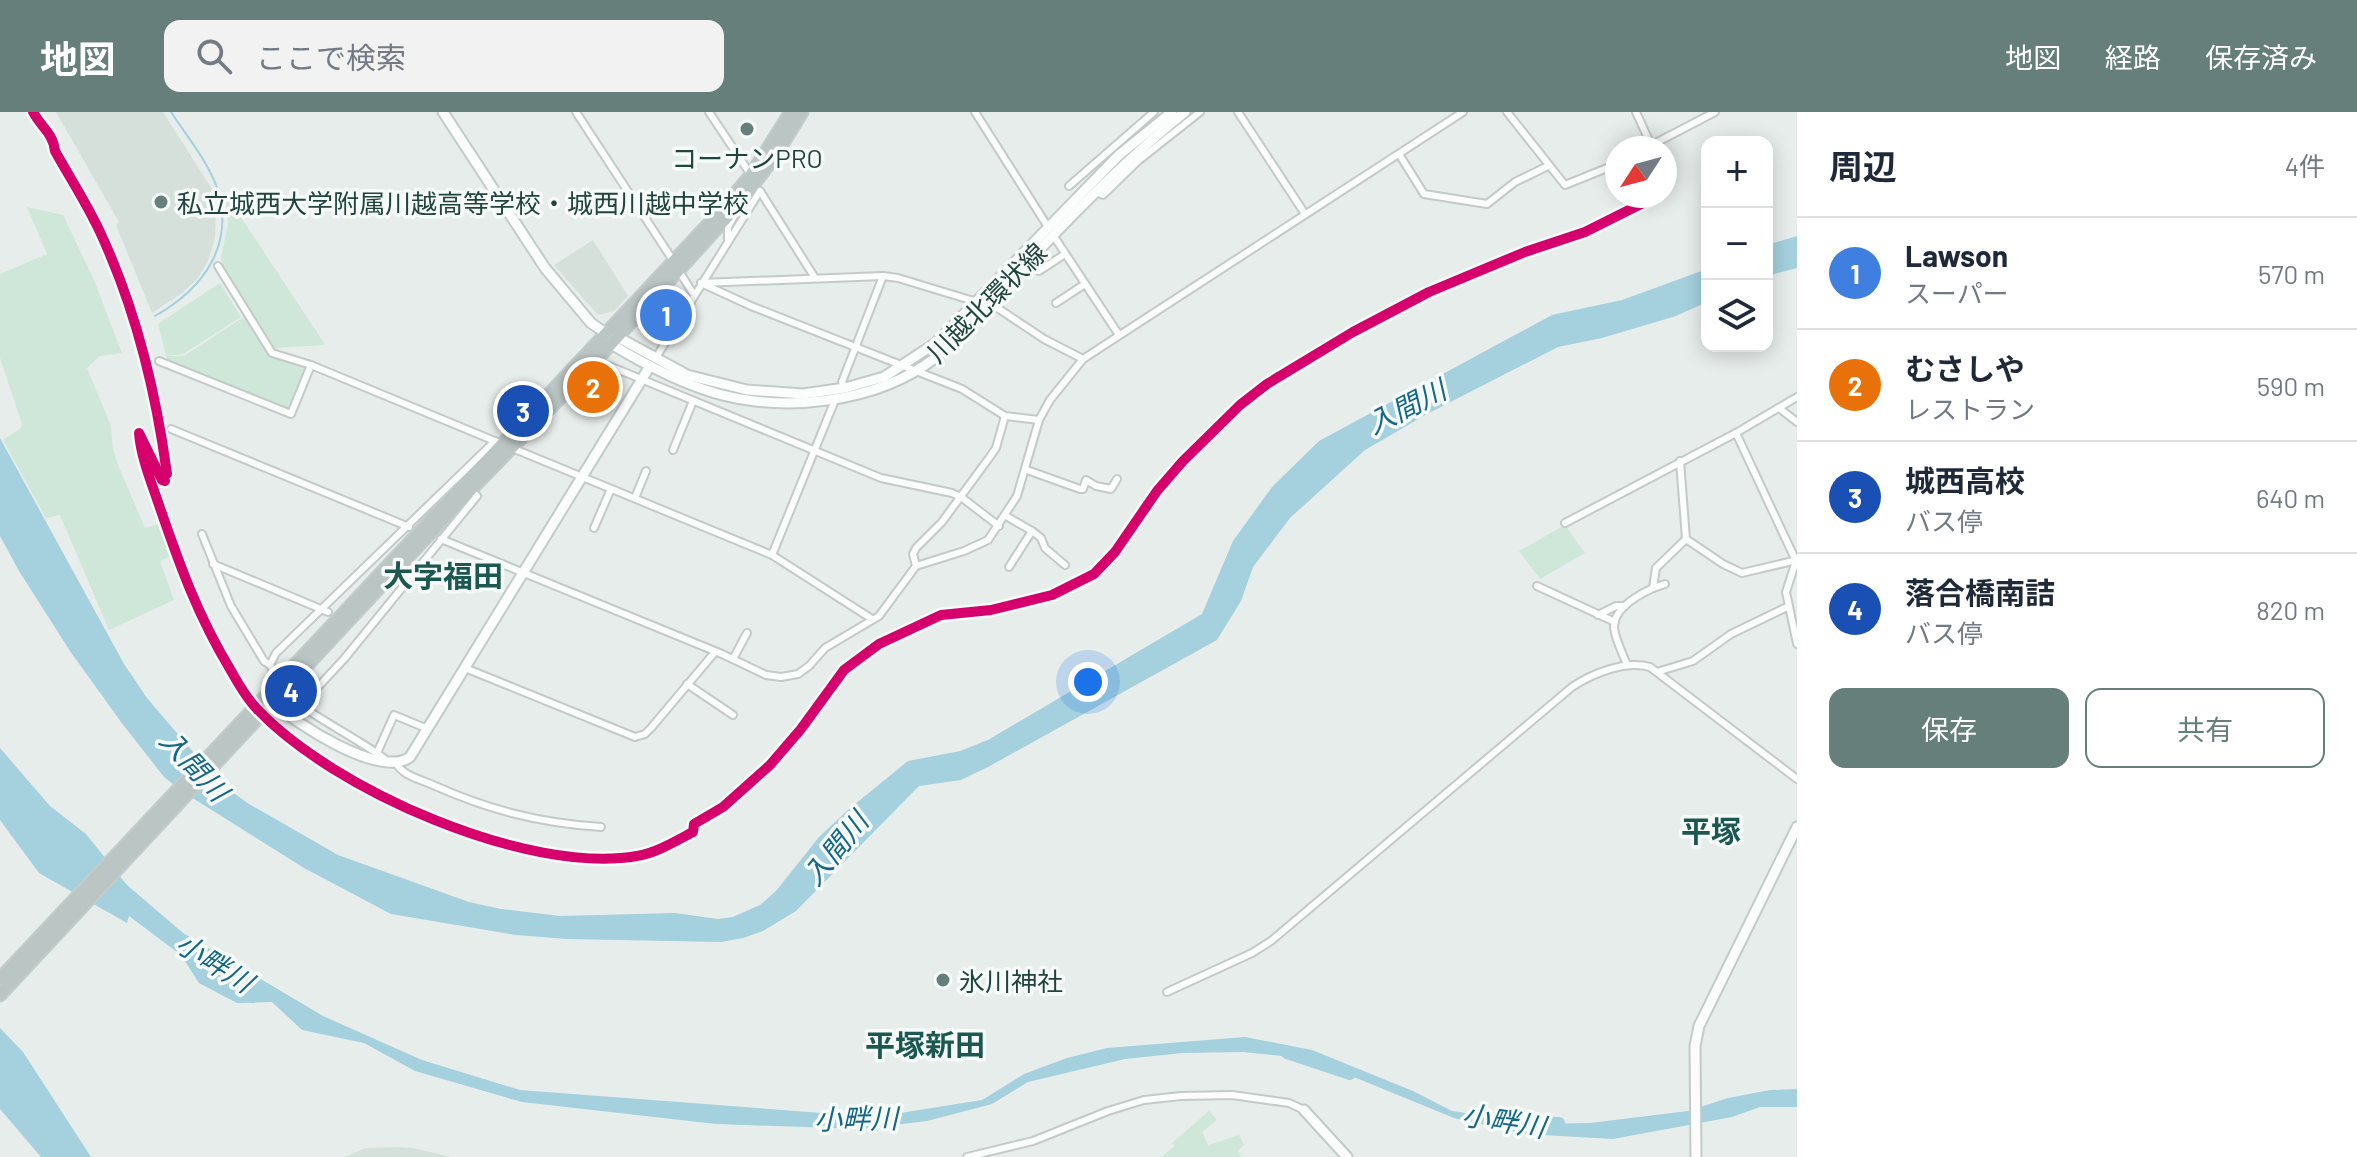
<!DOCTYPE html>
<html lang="ja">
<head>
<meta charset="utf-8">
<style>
	body { margin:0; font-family:Barlow,"Noto Sans JP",sans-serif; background:#f2f2f3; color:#1f2937 }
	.controls { position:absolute; right:24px; top:24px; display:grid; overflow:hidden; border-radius:16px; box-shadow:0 4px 20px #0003 }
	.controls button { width:72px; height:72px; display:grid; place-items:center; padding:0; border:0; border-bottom:2px solid #e0e1e3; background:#fff; color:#1f2937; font:40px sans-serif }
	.compass { position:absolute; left:1605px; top:24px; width:72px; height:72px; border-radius:50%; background:#fff; box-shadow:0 4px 20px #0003; rotate:234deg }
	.you { position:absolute; left:1088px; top:570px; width:28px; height:28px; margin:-20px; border:6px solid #fff; border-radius:50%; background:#1a73e8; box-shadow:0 0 0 12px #1a73e833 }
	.badge { display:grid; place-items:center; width:52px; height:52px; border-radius:50%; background:#677f7b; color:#fff; font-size:26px; font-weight:700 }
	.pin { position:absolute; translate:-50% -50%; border:4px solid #fff; box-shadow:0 2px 8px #0006 }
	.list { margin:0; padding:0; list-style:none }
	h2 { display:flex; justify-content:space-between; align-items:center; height:104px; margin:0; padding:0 32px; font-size:34px }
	h2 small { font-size:26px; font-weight:400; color:#747a83 }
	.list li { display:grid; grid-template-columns:52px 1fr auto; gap:24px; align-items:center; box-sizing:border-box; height:112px; padding:0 32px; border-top:2px solid #e0e1e3 }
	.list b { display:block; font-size:30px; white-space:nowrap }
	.list p { margin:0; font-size:26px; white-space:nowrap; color:#747a83 }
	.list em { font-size:26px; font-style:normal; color:#747a83 }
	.actions { display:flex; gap:16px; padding:24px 32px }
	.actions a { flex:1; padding:18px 0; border:2px solid #677f7b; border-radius:16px; text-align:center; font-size:28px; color:#677f7b }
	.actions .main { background:#677f7b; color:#fff }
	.icon { flex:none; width:44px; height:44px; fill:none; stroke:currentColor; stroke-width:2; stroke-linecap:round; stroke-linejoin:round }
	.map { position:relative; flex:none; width:1797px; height:1045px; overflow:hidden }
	header { display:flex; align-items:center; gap:48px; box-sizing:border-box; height:112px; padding:0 40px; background:#677f7b; color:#fff }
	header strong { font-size:38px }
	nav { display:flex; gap:44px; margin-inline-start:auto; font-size:28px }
	.search { width:560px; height:72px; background:#f2f2f3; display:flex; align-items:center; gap:20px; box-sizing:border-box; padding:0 28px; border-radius:16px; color:#747a83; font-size:30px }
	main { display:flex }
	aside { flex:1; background:#fff }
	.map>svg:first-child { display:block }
</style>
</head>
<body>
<header>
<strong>地図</strong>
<div class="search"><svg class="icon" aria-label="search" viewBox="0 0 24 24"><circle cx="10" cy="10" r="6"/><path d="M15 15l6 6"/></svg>ここで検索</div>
<nav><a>地図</a><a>経路</a><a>保存済み</a></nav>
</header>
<main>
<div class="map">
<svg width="1797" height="1045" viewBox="0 0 1797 1045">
	<rect width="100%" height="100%" fill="#e7edeb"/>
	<!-- built -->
	<g fill="#d5e0db">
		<polygon points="56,0 163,0 212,77 216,102 215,126 208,149 197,167 182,181 152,201 116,113 119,110"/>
		<polygon points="593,128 628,184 614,199 598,203 554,153"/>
		<polygon points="396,1035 413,1036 451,1045 345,1045 366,1036"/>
	</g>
	<!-- green -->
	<g fill="#cfe7d9">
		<polygon points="225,81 324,231 324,233 275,236 223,156 221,146 228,112"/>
		<polygon points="27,95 63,103 94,168 122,241 100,244 87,256 111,314 113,337 118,353 145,416 158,412 171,444 160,449 174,488 109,518 60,403 46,406 3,328 20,317 22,312 0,246 0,162 47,142"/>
		<polygon points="220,171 241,205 183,242 166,244 158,212"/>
		<polygon points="244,205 270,245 276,244 305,257 288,299 167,249 167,244 184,244"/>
		<polygon points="1565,413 1585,441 1540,467 1519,439"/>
		<polygon points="1209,999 1217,1008 1202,1020 1208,1033 1239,1023 1244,1033 1238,1038 1241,1045 1161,1045 1175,1034 1172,1031"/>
	</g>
	<!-- water -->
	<g fill="#a5d0de">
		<polygon points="1797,124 1797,156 1767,164 1767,133"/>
		<polygon points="1707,157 1707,190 1676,204 1602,226 1558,235 1427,302 1365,338 1290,406 1253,455 1241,489 1217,528 988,655 961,668 919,674 796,799 763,819 743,826 721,830 567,827 516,823 391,802 304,756 183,680 164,665 121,610 70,539 19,459 0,424 0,326 124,552 147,586 206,655 221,672 249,692 338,743 469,790 501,797 560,804 675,801 718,807 733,805 760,793 776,779 819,725 849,697 908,649 960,639 988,628 1202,502 1233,429 1272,375 1319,329 1552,203 1622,188"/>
		<polygon points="0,636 50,694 86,722 127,773 183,821 323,904 422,948 520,978 875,1005 982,988 1024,962 1067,946 1107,936 1245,925 1312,938 1413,979 1452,999 1541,1012 1590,1011 1688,999 1728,986 1770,978 1797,977 1797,995 1760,995 1732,1005 1613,1027 1525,1022 1454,1006 1310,947 1243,940 1182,941 1125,947 1028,970 992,992 927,1009 861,1017 716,1012 522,990 415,959 364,931 302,918 272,890 237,891 199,871 181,843 129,804 127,811 39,761 0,708"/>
		<polygon points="0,916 23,940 91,1045 41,1045 0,997"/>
	</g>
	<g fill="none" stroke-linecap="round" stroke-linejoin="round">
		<!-- stream -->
		<path stroke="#a5d0de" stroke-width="2" d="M 155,204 C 203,177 237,132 216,73 C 206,47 186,23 171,0"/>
		<!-- river -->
		<g stroke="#a5d0de" stroke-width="12">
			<polyline points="1287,941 1350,962"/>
			<polyline points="1554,1011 1559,1011"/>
		</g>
		<!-- street casing -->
		<g stroke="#c4cac8" stroke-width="10">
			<g id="street">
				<polyline points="576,0 674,150"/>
				<polyline points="709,0 751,63"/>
				<polyline points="975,0 1048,115"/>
				<polyline points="1238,0 1305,102"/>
				<polyline points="1507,0 1565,73 1617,52"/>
				<polyline points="1636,0 1651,33"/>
				<polyline points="1646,36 1715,0"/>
				<polyline points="1399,42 1424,82 1487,92 1515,70 1548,54"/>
				<polyline points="1069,74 1154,0"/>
				<polyline points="1096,80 1103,83 1138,49 1200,0"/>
				<polyline points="1053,123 1119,223"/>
				<polyline points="728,129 728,115 735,102"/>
				<polyline points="218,154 272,241 311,253 502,332"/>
				<polyline points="679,159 694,183"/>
				<polyline points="1039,159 1065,142"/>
				<polyline points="701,171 751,194 962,277 1005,304 1039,308"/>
				<polyline points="701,171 883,164 898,166 977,190"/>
				<polyline points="1056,191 1085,172"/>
				<polyline points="989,194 999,197 1044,227 1083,247"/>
				<polyline points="655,247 760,79 815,166"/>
				<polyline points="159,249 291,302 311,253"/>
				<polyline points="607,253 881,366 952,381 961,385 999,414"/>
				<polyline points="845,276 842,270 883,164"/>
				<polyline points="1779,296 1797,310"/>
				<polyline points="171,317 409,415"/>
				<polyline points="1736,321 1796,449 1786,480 1797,532"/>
				<polyline points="512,336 772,443 872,507"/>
				<polyline points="673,338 693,289"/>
				<polyline points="1680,349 1686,427 1723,452 1742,461 1797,448"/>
				<polyline points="1027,358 1080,377 1083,377 1086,368 1096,374 1111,377 1117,367"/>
				<polyline points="635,386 646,359"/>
				<polyline points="1006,404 1032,419 1009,455"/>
				<polyline points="1565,411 1736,321 1797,285"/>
				<polyline points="594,416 611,377"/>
				<polyline points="1032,419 1041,426 1045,436 1065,453"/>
				<polyline points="202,422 231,494 264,549 270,553"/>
				<polyline points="441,427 722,542 766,563 781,565 798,562 809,554 825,536 879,504 916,454 964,439 988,428 1017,384 1039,308 1050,288 1083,247 1463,0"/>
				<polyline points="772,443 835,288"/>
				<polyline points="213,452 328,500"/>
				<polyline points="916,454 913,442 916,436 942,410 989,346 996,336 1005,304"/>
				<polyline points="1537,474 1615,510"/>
				<polyline points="1653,476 1665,472"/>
				<polyline points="1598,503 1616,494 1625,494"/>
				<polyline points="733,547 747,521"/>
				<path d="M 1627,553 C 1623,542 1615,527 1614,516 C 1613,497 1638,483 1653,476 L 1656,456 L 1686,427"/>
				<polyline points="465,556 635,625 645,622 651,616 715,540"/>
				<polyline points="274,560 270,553 276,541 495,329"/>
				<polyline points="1657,560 1693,549 1731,522 1787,495"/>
				<polyline points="687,572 733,603"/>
				<path d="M 297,583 L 304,590 L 305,596 C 319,607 383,642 388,650"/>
				<polyline points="304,590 344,547 477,384 471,378"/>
				<polyline points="377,641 394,603 428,617"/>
				<path d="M 396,651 C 403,664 420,667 433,673 C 489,698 539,711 601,715"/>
				<path d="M 1167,880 L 1252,841 L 1271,829 L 1572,575 C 1593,561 1626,548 1650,555 L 1797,667"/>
				<polyline points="967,1045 1033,1029 1108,999 1144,988 1181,984 1232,983 1289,991 1304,998"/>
			</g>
		</g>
		<!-- secondary casing -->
		<g stroke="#c2cbc8" stroke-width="13">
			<g id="secondary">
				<path d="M 443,0 L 545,156 L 591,211 L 607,222 L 611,232 C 644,252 678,270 715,281 C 785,301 876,291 935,246 C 970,219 998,182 1028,150 C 1077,97 1128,46 1185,0"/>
				<polyline points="614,223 687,263 747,278 803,282 845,276 884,265 936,231 1119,43 1172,0"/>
				<path d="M 274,591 C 296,612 381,667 410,645 L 650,254"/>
				<polyline points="1304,998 1347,1045"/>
				<polyline points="1696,1045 1695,934 1699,914 1797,715"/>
			</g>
		</g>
		<!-- highway casing -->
		<g stroke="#c2ccca" stroke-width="15">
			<g id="highway">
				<polyline points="0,867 720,100 751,63 791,0"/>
				<polyline points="0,883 459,390 589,256 688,148 738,93 775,44 802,0"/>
			</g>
		</g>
		<!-- street -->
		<use href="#street" stroke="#fbfcfc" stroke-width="6"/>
		<!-- secondary -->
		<use href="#secondary" stroke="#fbfcfc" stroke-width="9"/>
		<!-- highway -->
		<use href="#highway" stroke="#bbc5c4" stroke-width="11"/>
		<!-- cycleway casing -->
		<g stroke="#f6fbf9" stroke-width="15">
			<g id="cycleway">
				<path d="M 33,0 C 41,15 53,21 55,39 C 70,66 87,92 100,120 C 135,195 156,280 167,362"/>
				<path d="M 165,369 L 162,368 L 139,321 C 141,346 152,372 160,396 C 180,454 198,504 230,557 C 238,571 246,586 257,597 C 332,677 527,763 637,744 C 656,741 676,729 693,720 L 694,712 L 723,695 L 770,653 L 801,617 L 844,558 L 879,532 L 941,503 L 991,498 L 1052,483 L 1094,462 L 1115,440 L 1157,379 L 1183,349 L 1240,293 L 1267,272 L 1353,220 L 1429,180 L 1525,140 L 1585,120 L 1657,84"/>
			</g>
		</g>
		<!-- cycleway -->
		<use href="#cycleway" stroke="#d6006c" stroke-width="10"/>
	</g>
	<!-- markers -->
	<g fill="#677f7b" stroke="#f6fbf9" stroke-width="3">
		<circle cx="747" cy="17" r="8"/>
		<circle cx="161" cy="90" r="8"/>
		<circle cx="943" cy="868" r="8"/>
	</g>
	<g text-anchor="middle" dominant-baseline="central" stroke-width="7" stroke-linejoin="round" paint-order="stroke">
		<!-- poi labels -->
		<g font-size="26" fill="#22443e" stroke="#f6fbf9" text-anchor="start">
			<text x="747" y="45" text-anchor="middle">コーナンPRO</text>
			<text x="177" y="90">私立城西大学附属川越高等学校・城西川越中学校</text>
			<text x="959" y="868">氷川神社</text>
		</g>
		<!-- street labels -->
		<g font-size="26" fill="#22443e" stroke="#f6fbf9">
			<text transform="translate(986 190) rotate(-45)">川越北環状線</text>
		</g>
		<!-- water labels -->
		<g font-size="28" font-style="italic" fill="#156786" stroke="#f6fbf9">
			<text transform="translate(1406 294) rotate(-27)">入間川</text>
			<text transform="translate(195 653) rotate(47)">入間川</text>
			<text transform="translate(835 736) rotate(-51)">入間川</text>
			<text transform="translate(215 850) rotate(32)">小畔川</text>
			<text transform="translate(856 1006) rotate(-1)">小畔川</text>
			<text transform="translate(1504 1008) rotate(9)">小畔川</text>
		</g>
		<!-- quarter labels -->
		<g font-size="30" font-weight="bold" fill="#1b5850" stroke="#f6fbf9">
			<text x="443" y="463">大字福田</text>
			<text x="1711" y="718">平塚</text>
			<text x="925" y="932">平塚新田</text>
		</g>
	</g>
</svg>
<div class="controls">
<button>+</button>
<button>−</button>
<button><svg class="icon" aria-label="layers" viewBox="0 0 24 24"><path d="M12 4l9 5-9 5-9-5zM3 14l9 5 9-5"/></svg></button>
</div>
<svg class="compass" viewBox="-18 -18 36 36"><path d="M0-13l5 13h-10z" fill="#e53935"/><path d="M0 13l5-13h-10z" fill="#747a83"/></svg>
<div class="you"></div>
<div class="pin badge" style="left:666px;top:203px;background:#3f7fe0">1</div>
<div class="pin badge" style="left:593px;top:275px;background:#e8710a">2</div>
<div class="pin badge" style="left:523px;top:299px;background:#1a4fb4">3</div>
<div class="pin badge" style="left:291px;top:579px;background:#1a4fb4">4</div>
</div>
<aside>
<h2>周辺<small>4件</small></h2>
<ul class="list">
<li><span class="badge" style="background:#3f7fe0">1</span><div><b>Lawson</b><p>スーパー</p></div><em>570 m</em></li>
<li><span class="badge" style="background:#e8710a">2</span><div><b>むさしや</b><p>レストラン</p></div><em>590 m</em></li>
<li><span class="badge" style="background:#1a4fb4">3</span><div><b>城西高校</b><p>バス停</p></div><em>640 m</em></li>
<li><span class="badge" style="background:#1a4fb4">4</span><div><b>落合橋南詰</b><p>バス停</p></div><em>820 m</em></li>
</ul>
<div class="actions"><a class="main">保存</a><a>共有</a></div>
</aside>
</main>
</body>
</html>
